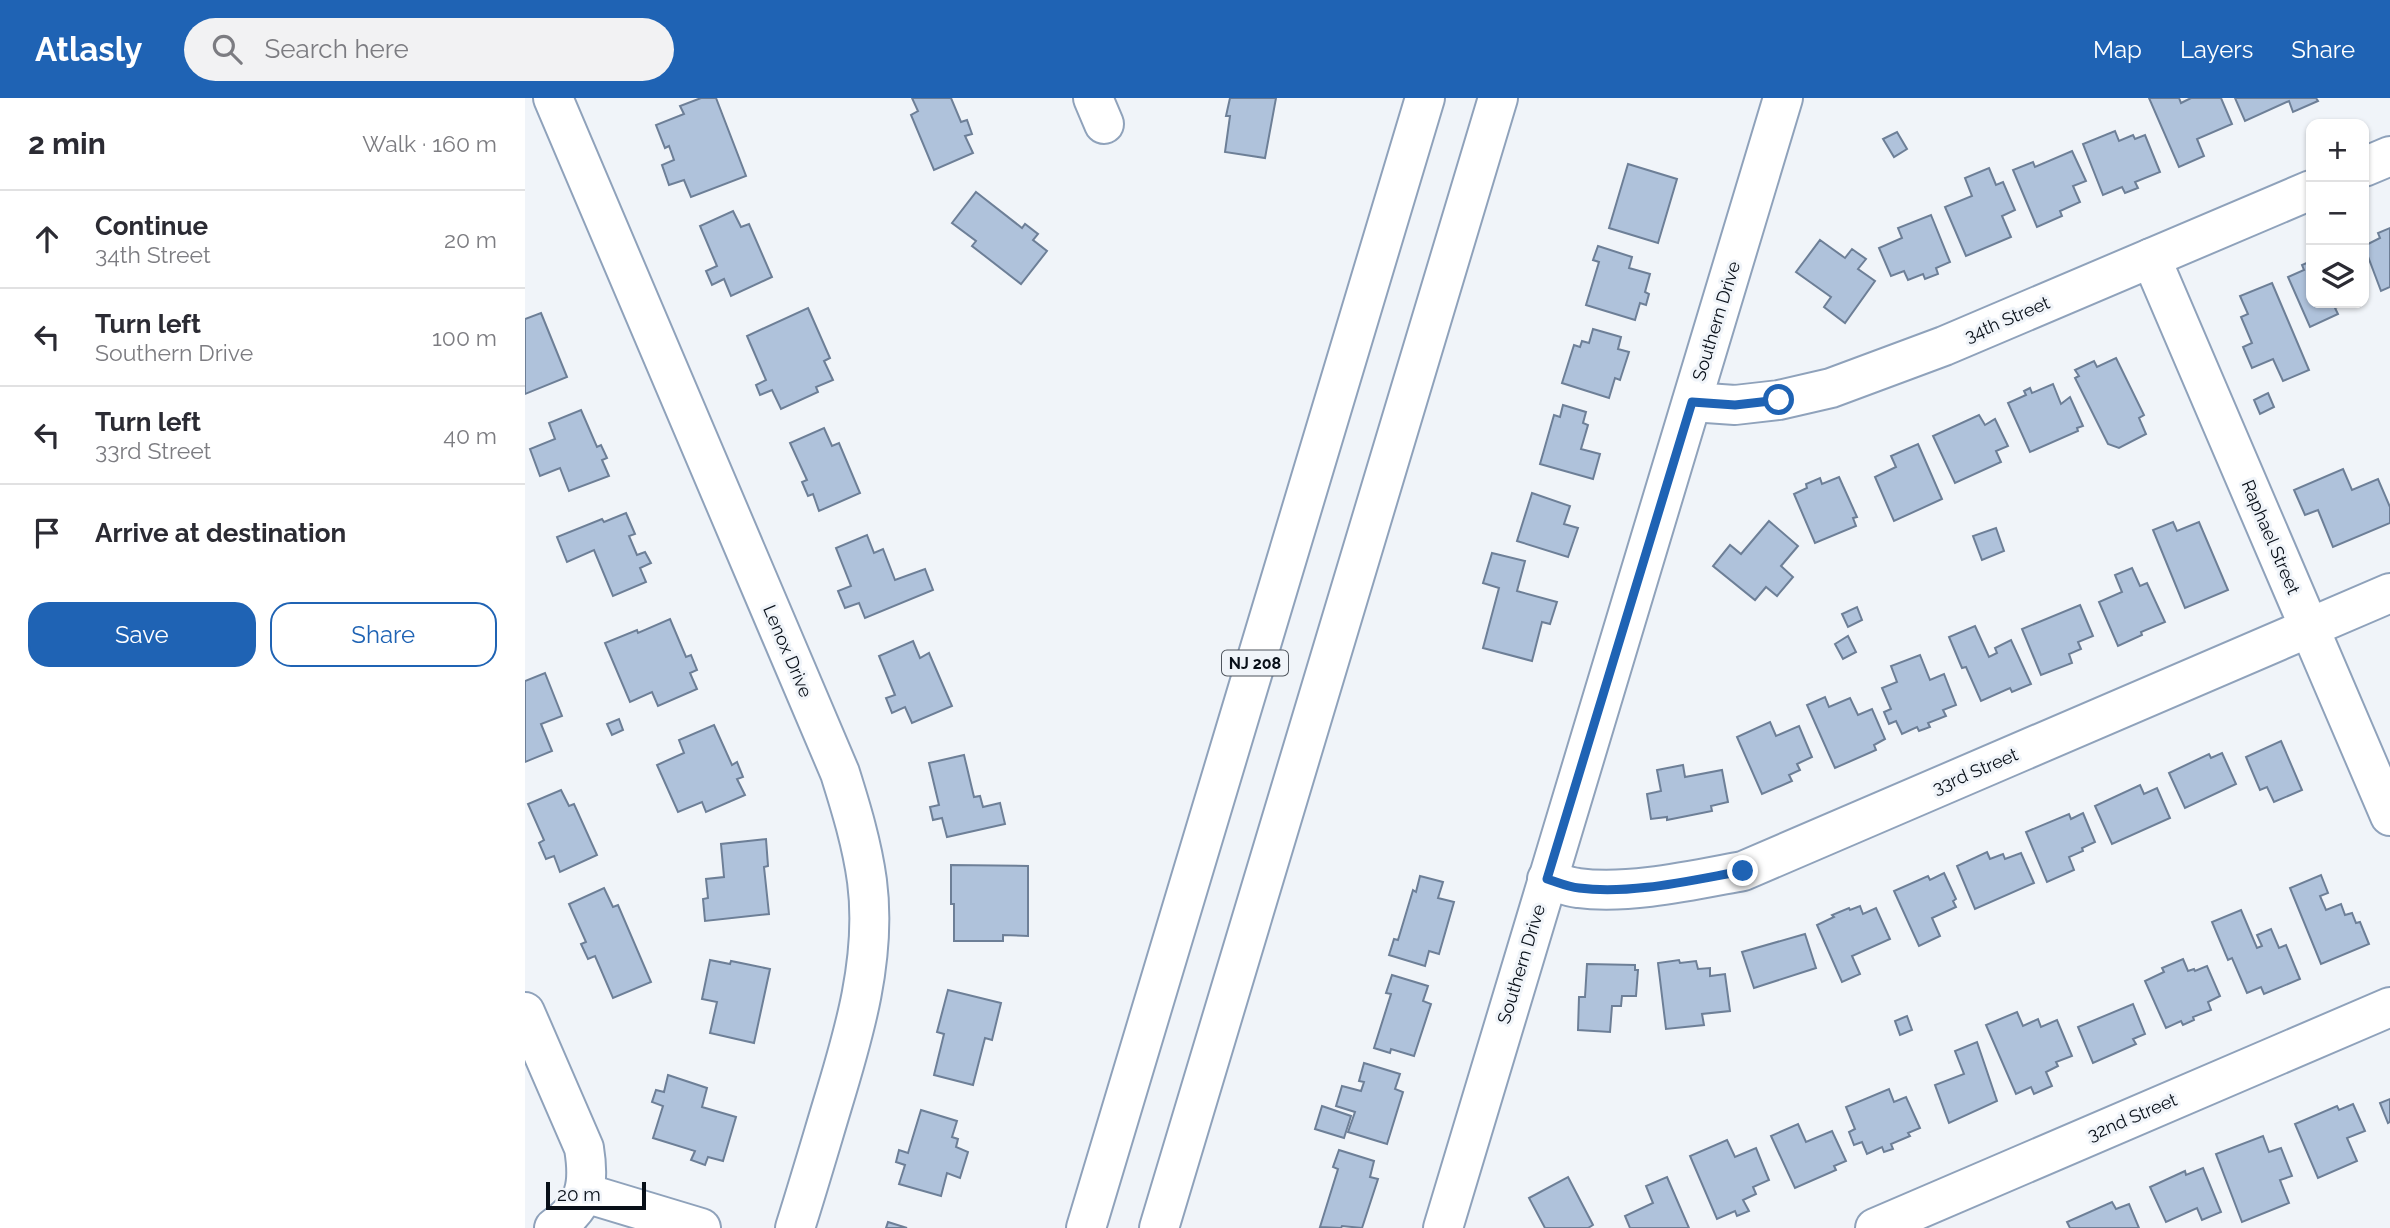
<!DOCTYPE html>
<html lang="en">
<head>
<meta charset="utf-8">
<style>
	body { margin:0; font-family:Raleway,sans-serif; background:#f2f2f3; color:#2b2b33 }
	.controls { position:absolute; right:21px; top:21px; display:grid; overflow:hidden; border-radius:14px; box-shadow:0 2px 5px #0004 }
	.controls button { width:63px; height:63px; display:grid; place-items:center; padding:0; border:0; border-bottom:2px solid #e1e1e2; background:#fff; color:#2b2b33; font:35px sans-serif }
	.scale { position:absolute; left:21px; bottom:18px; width:100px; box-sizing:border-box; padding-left:7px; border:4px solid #080f18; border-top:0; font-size:19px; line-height:24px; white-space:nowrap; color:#080f18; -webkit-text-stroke:5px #f0f4f9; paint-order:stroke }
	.stop { position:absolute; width:21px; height:21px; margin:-16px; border:5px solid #1f63b4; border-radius:50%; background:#fff }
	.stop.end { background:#1f63b4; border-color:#fff; box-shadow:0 2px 7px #0008 }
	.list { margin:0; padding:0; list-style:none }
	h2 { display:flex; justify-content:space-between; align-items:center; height:91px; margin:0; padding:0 28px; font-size:30px }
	h2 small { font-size:23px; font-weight:400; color:#7c7c81 }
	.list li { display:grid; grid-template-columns:46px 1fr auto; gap:21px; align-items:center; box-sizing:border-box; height:98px; padding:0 28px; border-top:2px solid #e1e1e2 }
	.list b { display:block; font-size:26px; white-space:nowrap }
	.list p { margin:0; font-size:23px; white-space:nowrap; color:#7c7c81 }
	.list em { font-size:23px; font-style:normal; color:#7c7c81 }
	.actions { display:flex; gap:14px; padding:21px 28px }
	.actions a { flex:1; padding:16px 0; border:2px solid #1f63b4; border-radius:21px; text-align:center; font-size:24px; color:#1f63b4 }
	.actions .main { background:#1f63b4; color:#fff }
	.icon { flex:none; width:38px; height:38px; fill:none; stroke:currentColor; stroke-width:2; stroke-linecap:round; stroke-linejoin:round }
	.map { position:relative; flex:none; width:1865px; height:1130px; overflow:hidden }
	header { display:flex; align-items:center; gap:42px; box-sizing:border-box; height:98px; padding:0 35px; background:#1f63b4; color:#fff }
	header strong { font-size:33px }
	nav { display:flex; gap:38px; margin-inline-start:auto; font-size:24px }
	.search { width:490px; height:63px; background:#f2f2f3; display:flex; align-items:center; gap:18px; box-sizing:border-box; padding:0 24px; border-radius:38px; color:#7c7c81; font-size:26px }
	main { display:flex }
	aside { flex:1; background:#fff }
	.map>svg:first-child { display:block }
</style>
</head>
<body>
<header>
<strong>Atlasly</strong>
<div class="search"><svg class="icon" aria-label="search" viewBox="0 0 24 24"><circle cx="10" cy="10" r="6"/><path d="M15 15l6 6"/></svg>Search here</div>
<nav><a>Map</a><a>Layers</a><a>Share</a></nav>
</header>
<main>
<aside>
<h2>2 min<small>Walk · 160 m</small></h2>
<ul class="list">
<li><svg class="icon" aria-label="ahead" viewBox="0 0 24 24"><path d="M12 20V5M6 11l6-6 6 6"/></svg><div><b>Continue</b><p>34th Street</p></div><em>20 m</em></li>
<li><svg class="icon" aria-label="left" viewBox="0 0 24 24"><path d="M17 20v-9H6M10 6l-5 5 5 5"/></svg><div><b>Turn left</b><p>Southern Drive</p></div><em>100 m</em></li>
<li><svg class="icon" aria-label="left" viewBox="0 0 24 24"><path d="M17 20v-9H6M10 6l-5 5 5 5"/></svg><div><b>Turn left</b><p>33rd Street</p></div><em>40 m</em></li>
<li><svg class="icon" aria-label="arrive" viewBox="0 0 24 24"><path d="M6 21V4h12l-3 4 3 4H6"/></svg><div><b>Arrive at destination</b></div></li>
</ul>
<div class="actions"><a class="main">Save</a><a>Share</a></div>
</aside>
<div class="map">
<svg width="1865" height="1130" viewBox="0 0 1865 1130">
	<rect width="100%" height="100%" fill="#f0f4f9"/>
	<!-- building -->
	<g fill="#afc2db" stroke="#6d7f97" stroke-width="2">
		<polygon points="176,0 191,0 221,78 166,99 159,82 144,87 137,67 149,62 144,48 140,50 131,27 159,16 155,8"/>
		<polygon points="387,0 426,0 436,24 442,22 447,36 440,38 448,55 409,72 386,17 393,13"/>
		<polygon points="705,0 751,0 740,60 700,54 705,18 701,18"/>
		<polygon points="1624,0 1654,0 1656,5 1666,0 1696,0 1707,26 1672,41 1679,58 1654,69"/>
		<polygon points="1710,0 1791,0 1793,3 1768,14 1764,3 1720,23"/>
		<polygon points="1590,33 1594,43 1608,37 1610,41 1620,37 1635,74 1610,84 1613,90 1600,95 1597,89 1578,97 1558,46"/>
		<polygon points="1372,34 1382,51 1369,59 1358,41"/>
		<polygon points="1547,53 1561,83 1548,88 1555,104 1535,113 1537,118 1512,129 1488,72 1508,64 1510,69"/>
		<polygon points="1103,66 1152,81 1133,145 1084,130"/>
		<polygon points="1464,70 1471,87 1478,84 1490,112 1477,118 1486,139 1441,158 1420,109 1447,98 1440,80"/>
		<polygon points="451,94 497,130 500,126 513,136 508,142 522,153 496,186 447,148 451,143 427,125"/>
		<polygon points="208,113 216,129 224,126 247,179 206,198 199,181 187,187 181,173 192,168 175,128"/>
		<polygon points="1406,117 1425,164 1411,170 1413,176 1400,181 1398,176 1383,182 1379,173 1366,178 1354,150 1377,140 1373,130"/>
		<polygon points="1865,130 1865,189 1856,193 1839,148 1855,140 1853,135"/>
		<polygon points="1295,142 1320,160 1327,151 1341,161 1333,171 1350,183 1320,225 1299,209 1306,199 1271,174"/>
		<polygon points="1073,148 1107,159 1104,170 1125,176 1120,194 1124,196 1121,207 1115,205 1110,222 1061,207 1074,164 1068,162"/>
		<polygon points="1786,163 1786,205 1822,205 1810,210 1813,216 1785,229 1763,179 1779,172 1777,167"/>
		<polygon points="1747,185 1784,272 1758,283 1748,261 1727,270 1718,249 1727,245 1716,219 1723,216 1715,198"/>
		<polygon points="283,210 305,260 299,263 308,282 291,289 293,294 256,311 247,292 235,297 231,287 241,282 222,238"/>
		<polygon points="16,215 42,279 0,296 0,221"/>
		<polygon points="1068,231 1096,239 1093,251 1104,254 1095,282 1090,280 1084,300 1037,285 1049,247 1055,249 1057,243 1064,245"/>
		<polygon points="1591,260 1619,317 1614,320 1621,336 1594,350 1583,346 1550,280 1554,278 1550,272 1569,263 1572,269"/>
		<polygon points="1528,286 1536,306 1545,299 1558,328 1552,330 1553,333 1505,354 1483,305 1501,297 1499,293 1505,290 1507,295"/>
		<polygon points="1743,295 1749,309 1735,316 1729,302"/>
		<polygon points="1038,307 1061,314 1058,325 1063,327 1056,351 1075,356 1068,381 1015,366 1029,317 1035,319"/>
		<polygon points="56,312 72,349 76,347 82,360 77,362 84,378 44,393 35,370 15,378 5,351 30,341 24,325"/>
		<polygon points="1454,317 1460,327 1470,321 1483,348 1471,353 1476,364 1430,385 1408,338"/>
		<polygon points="299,330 307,348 314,345 335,395 294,413 288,396 283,398 277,384 282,382 265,345"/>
		<polygon points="1393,346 1417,401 1369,423 1350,379 1371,369 1366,358"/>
		<polygon points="1818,371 1827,392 1853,381 1865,409 1865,425 1808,449 1793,412 1780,417 1769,392"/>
		<polygon points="1314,379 1332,419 1328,420 1331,428 1290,445 1269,396 1282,390 1281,386 1295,380 1297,386"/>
		<polygon points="1007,395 1045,408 1039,426 1053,430 1043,459 992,443"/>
		<polygon points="101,415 110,436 104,438 112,457 120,454 126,465 115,470 121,484 88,498 69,452 42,464 32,439 77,421 79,424"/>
		<polygon points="1244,423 1273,448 1256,468 1268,479 1252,498 1241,489 1230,502 1188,468 1205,447 1216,456"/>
		<polygon points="1648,424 1652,433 1674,424 1703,492 1660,510 1628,432"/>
		<polygon points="1471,430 1479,453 1457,462 1448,438"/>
		<polygon points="342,437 349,455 358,451 370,482 400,471 408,492 340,520 334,505 320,510 313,493 326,488 311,450"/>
		<polygon points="967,455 1000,463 992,493 1032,504 1025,526 1017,524 1007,563 958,550 974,490 958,485"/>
		<polygon points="1607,470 1615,488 1622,485 1640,524 1616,534 1617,537 1593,548 1574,504 1597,494 1590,477"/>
		<polygon points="1555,507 1568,538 1553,544 1556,551 1544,556 1547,565 1516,577 1497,531"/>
		<polygon points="1332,509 1337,522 1323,529 1317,516"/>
		<polygon points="145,521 161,559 166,557 172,572 165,575 172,591 133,608 127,594 105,604 80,545 112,532 113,535"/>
		<polygon points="1450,528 1464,559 1472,555 1470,550 1486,542 1506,586 1487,594 1485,590 1456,603 1441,569 1437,570 1424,539"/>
		<polygon points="1323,538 1331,554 1318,561 1310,546"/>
		<polygon points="388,543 395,560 404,555 427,608 387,625 380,609 367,615 361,600 370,597 354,558"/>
		<polygon points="1395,557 1405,582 1419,576 1431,607 1418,612 1421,618 1403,625 1405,629 1394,633 1392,629 1377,636 1371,623 1364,626 1359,614 1366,611 1357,590 1372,584 1366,568"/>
		<polygon points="20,575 37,618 16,626 27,653 0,664 0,583"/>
		<polygon points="1300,599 1304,609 1325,600 1333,617 1347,611 1360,641 1349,647 1351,652 1310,670 1282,607"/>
		<polygon points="94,621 98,632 87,637 82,626"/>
		<polygon points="1245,624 1251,638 1274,628 1287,659 1272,666 1275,672 1264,677 1267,683 1237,696 1212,639"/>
		<polygon points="189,627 207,667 212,664 218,679 212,681 220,697 181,714 177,704 153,714 132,667 159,655 154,642"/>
		<polygon points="1756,643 1777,692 1749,704 1742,689 1735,692 1721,659"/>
		<polygon points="1697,655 1711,686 1660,710 1644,675 1684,656 1686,660"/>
		<polygon points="439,657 449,699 455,698 458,709 475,705 480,726 422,739 417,720 408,722 405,709 414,707 404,665"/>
		<polygon points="1158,667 1160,679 1197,672 1203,704 1186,708 1187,713 1142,722 1142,719 1126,721 1122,696 1136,693 1132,672"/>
		<polygon points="1615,687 1619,696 1632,690 1645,720 1587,746 1570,708"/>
		<polygon points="36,692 44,708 49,706 72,757 35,774 29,758 21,761 14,745 19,742 3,706"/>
		<polygon points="1558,715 1570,744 1557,750 1558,753 1544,759 1549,772 1522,784 1501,734 1544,716 1546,721"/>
		<polygon points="241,741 243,768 239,769 244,816 180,823 178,801 183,800 181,781 199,779 196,746"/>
		<polygon points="1462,754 1465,761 1478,756 1480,761 1496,755 1509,785 1450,811 1432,768"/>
		<polygon points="426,767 503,768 503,838 478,837 478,843 429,843 429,806 426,806"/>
		<polygon points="1419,775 1431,801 1428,803 1431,809 1407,820 1415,838 1394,848 1369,793 1403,778 1405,782"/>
		<polygon points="1796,777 1803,795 1795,798 1801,812 1816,806 1820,817 1827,815 1831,825 1835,824 1844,846 1796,866 1765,790"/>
		<polygon points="895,778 918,784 913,800 929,804 914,856 904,853 900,868 864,857 869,841 873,842 888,792 891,794"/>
		<polygon points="79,790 88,809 93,807 126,884 88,900 70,858 63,861 56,846 61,844 44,806"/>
		<polygon points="1335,808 1338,816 1351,810 1365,841 1327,858 1335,876 1317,884 1292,827 1309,819 1307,817 1324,810 1325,812"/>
		<polygon points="1716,812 1732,850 1737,848 1732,837 1746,831 1754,850 1761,847 1775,881 1739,896 1736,889 1722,895 1707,860 1703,862 1687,824"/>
		<polygon points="1280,836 1291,870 1229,890 1217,854"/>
		<polygon points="1658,861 1663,873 1669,871 1670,873 1682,868 1695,898 1683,904 1686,912 1668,919 1669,922 1658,927 1656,923 1641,930 1620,883 1639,874 1637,870"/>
		<polygon points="185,862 205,866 206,863 245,871 229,945 185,935 192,904 177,901"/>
		<polygon points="1154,862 1155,865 1171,863 1173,871 1185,870 1185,878 1200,876 1205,913 1177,916 1179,927 1141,931 1133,865"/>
		<polygon points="1062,866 1110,867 1110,872 1113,872 1111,898 1097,898 1096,908 1087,908 1085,934 1053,932 1054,899 1060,899"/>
		<polygon points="867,877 903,888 898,903 906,906 889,958 866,951 865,955 849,950 866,896 861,895"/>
		<polygon points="423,892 476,905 467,942 460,940 448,987 409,977 419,936 412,934"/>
		<polygon points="1608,906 1620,936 1608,941 1611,946 1568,965 1553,929"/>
		<polygon points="1492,914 1498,928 1513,921 1516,929 1532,922 1547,958 1531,964 1533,968 1521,974 1527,988 1509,996 1506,989 1491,996 1461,927"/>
		<polygon points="1382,918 1387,932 1375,937 1370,923"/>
		<polygon points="1452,944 1472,1003 1424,1025 1410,987 1439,976 1430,953"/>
		<polygon points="839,965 875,976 870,991 878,994 862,1046 823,1034 830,1014 811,1008 817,988 836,993 839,984 834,983"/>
		<polygon points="143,977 182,990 177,1009 211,1019 198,1063 183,1059 180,1067 166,1062 170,1053 128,1040 138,1008 127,1004 131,992 139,994"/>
		<polygon points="1364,991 1369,1004 1381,999 1395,1030 1383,1035 1385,1038 1366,1046 1368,1051 1359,1054 1357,1049 1342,1056 1337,1044 1329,1047 1324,1034 1330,1031 1321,1009"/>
		<polygon points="1865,1001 1865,1024 1863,1025 1855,1005"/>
		<polygon points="1828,1006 1840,1033 1822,1040 1832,1063 1793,1080 1770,1026 1812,1008 1814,1012"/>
		<polygon points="797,1008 826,1018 819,1040 790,1031"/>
		<polygon points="396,1012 432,1023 427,1039 433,1041 431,1049 443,1054 435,1080 422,1075 416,1098 374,1086 380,1067 371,1064 374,1052 383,1055"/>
		<polygon points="1273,1026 1281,1044 1307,1033 1321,1063 1309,1068 1311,1072 1270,1090 1246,1038"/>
		<polygon points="1738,1038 1744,1054 1756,1050 1767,1078 1755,1082 1764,1105 1717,1124 1691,1056"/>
		<polygon points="1202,1042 1210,1059 1231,1050 1244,1082 1228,1089 1231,1096 1218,1102 1224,1113 1212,1118 1210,1113 1192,1121 1165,1058"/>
		<polygon points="814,1052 849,1063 845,1079 853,1081 837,1130 817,1128 816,1130 795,1129 813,1071 808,1069"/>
		<polygon points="1678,1070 1696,1114 1677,1122 1672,1110 1641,1124 1625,1089 1660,1073 1661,1077"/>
		<polygon points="1043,1079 1068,1127 1063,1130 1020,1130 1004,1100"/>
		<polygon points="1142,1079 1164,1130 1105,1130 1100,1118 1128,1105 1121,1088"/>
		<polygon points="1587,1104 1591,1111 1604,1106 1614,1130 1545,1130 1542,1124"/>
		<polygon points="363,1124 382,1130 361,1130"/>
	</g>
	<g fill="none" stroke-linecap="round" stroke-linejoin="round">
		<!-- minor casing -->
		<g stroke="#8fa2bb" stroke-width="42">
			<g id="minor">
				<path d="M 28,0 L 315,675 C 326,710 337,746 342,783 C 352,859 329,936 307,1008 C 295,1048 283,1089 270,1130"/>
				<polyline points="568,0 579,26"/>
				<polyline points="1839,69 1865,58"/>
				<polyline points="1626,160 1865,718"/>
				<polyline points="1167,304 1210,307 1254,302 1306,290 1419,248 1786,92"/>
				<path d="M 1022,781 C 1032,784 1043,789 1053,790 C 1103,797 1169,782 1218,773 L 1865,495"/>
				<path d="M 0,914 L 59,1050 C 65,1087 61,1108 29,1130"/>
				<polyline points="60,1095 176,1130"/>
				<polyline points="918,1130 1258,0"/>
				<polyline points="1350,1130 1865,909"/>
			</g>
		</g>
		<!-- highway casing -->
		<g stroke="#8fa2bb" stroke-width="42">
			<g id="highway">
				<polyline points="561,1130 900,0"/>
				<polyline points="634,1130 973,0"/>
			</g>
		</g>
		<!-- minor -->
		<use href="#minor" stroke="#fff" stroke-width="38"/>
		<!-- highway -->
		<use href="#highway" stroke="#fff" stroke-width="38"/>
	</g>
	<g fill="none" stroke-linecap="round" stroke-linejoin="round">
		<!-- route -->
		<path stroke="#1f63b4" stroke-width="9" d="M 1218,773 C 1167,782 1105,797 1054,790 C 1043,789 1032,784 1022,781 L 1167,304 L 1210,307 L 1254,302"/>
	</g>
	<g text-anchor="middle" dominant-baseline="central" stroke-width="6" stroke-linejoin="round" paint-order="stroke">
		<!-- shield labels -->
		<rect fill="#f0f4f9" stroke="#4e545c" stroke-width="2" x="697" y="552.5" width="66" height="25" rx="5"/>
		<g font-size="16" font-weight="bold" fill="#080f18">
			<text x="730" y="565">NJ 208</text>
		</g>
		<!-- street labels -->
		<g font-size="18" fill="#080f18" stroke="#f0f4f9">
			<text transform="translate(1482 221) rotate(-23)">34th Street</text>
			<text transform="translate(1191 223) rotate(-73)">Southern Drive</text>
			<text transform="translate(1746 439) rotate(67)">Raphael Street</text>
			<text transform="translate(263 553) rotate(67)">Lenox Drive</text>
			<text transform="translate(1450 673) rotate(-23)">33rd Street</text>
			<text transform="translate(996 866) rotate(-73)">Southern Drive</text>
			<text transform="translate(1607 1019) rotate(-23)">32nd Street</text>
		</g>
	</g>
</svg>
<div class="controls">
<button>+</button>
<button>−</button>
<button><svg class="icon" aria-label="layers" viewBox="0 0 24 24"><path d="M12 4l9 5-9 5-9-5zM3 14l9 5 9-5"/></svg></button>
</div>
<div class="scale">20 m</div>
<div class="stop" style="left:1254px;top:302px"></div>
<div class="stop end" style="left:1218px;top:773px"></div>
</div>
</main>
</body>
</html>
